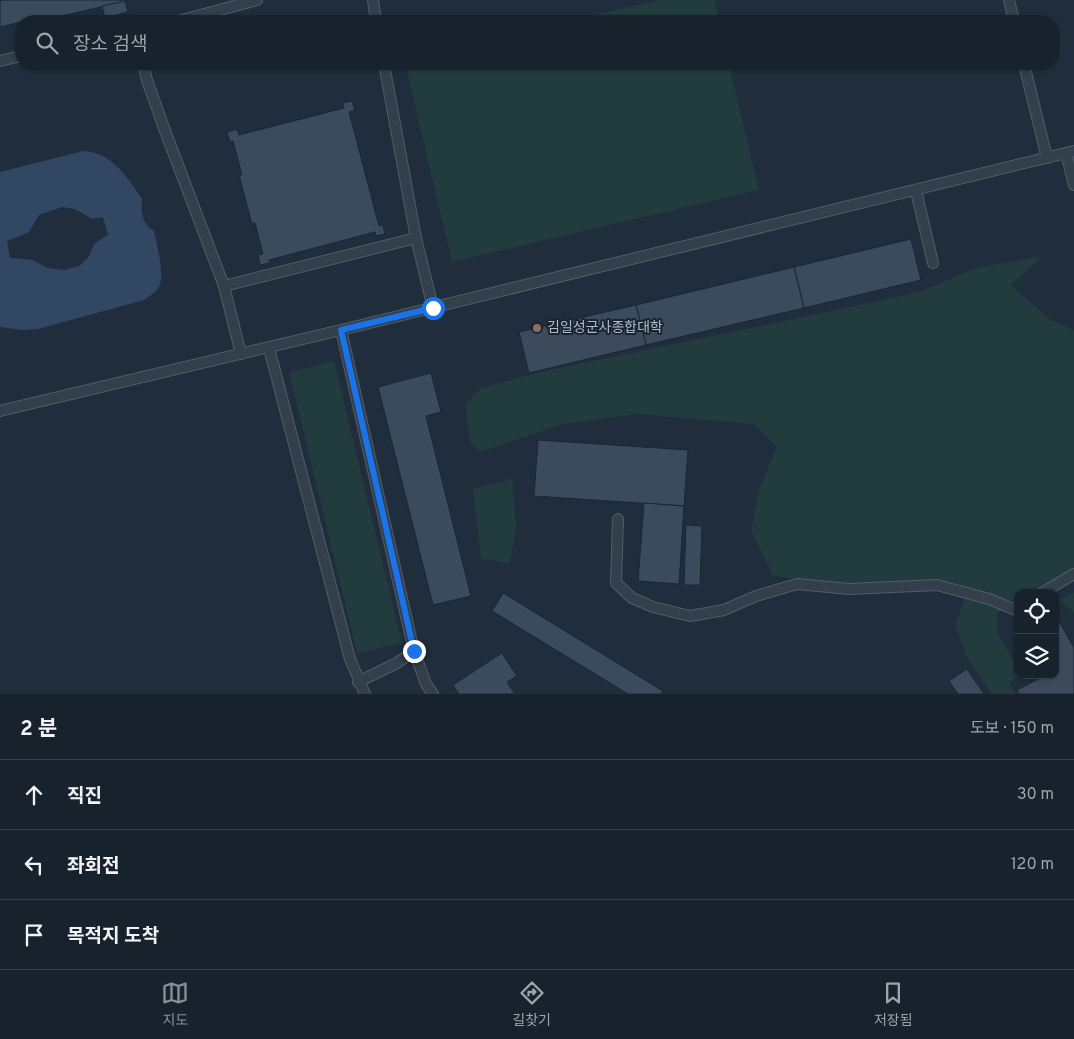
<!DOCTYPE html>
<html lang="ko">
<head>
<meta charset="utf-8">
<style>
	body { margin:0; font-family:Overpass,"Noto Sans KR",sans-serif; background:#212a35; color:#f1f3f6 }
	.controls { position:absolute; right:15px; bottom:15px; display:grid; overflow:hidden; border-radius:10px; box-shadow:0 1px 4px #0004 }
	.controls button { width:45px; height:45px; display:grid; place-items:center; padding:0; border:0; border-bottom:1px solid #363f49; background:#18222d; color:#f1f3f6; font:25px sans-serif }
	.stop { position:absolute; width:15px; height:15px; margin:-11px; border:4px solid #1a73e8; border-radius:50%; background:#fff }
	.stop.end { background:#1a73e8; border-color:#fff; box-shadow:0 1px 5px #0008 }
	.list { margin:0; padding:0; list-style:none }
	h2 { display:flex; justify-content:space-between; align-items:center; height:65px; margin:0; padding:0 20px; font-size:21px }
	h2 small { font-size:16px; font-weight:400; color:#9fa4aa }
	.list li { display:grid; grid-template-columns:32px 1fr auto; gap:15px; align-items:center; box-sizing:border-box; height:70px; padding:0 20px; border-top:1px solid #363f49 }
	.list b { display:block; font-size:19px; white-space:nowrap }
	.list em { font-size:16px; font-style:normal; color:#9fa4aa }
	.icon { flex:none; width:28px; height:28px; fill:none; stroke:currentColor; stroke-width:2; stroke-linecap:round; stroke-linejoin:round }
	.map { position:relative; flex:none; width:1074px; height:694px; overflow:hidden }
	.search { position:absolute; background:#18222d; box-shadow:0 1px 4px #0004; left:15px; right:15px; top:15px; height:55px; display:flex; align-items:center; gap:12px; box-sizing:border-box; padding:0 18px; border-radius:20px; color:#9fa4aa; font-size:19px }
	.sheet { height:275px; background:#18222d }
	nav { display:flex; justify-content:space-around; align-items:center; box-sizing:border-box; height:70px; border-top:1px solid #363f49; background:#18222d; font-size:14px; color:#9fa4aa }
	nav a { display:grid; justify-items:center; gap:2px }
	nav .on { color:#8c9099 }
	.map>svg:first-child { display:block }
</style>
</head>
<body>
<div class="map">
<svg width="1074" height="694" viewBox="0 0 1074 694">
	<rect width="100%" height="100%" fill="#202d3c"/>
	<!-- green -->
	<g fill="#223b3d">
		<polygon points="659,0 714,0 719,21 568,21"/>
		<polygon points="405,64 729,64 759,190 452,262"/>
		<polygon points="1043,256 1011,285 1049,319 1074,330 1074,568 1033,593 1018,593 1018,604 997,613 997,632 1018,669 1018,675 1019,675 1009,684 1015,694 992,694 966,656 955,625 969,589 907,592 773,576 751,531 759,489 777,447 753,424 638,414 563,424 480,452 470,442 465,405 481,388 540,372 803,317 919,292 976,268"/>
		<polygon points="334,361 402,643 357,653 289,372"/>
		<polygon points="512,479 516,528 510,563 481,559 473,489"/>
		<polygon points="1074,592 1074,612 1058,600"/>
	</g>
	<!-- water -->
	<path fill="#314763" fill-rule="evenodd" d="M 83,151 C 112,152 128,178 142,199 C 141,214 142,223 154,231 C 157,245 165,275 159,287 C 156,293 149,296 144,300 L 38,329 L 23,330 L 0,327 L 0,172 ZM 62,207 L 75,209 L 92,219 L 103,217 L 108,235 L 95,243 L 88,258 L 79,266 L 64,270 L 47,268 L 33,260 L 10,258 L 7,241 L 29,232 L 39,215 Z"/>
	<!-- building -->
	<g fill="#3c4b5c" stroke="#1b2633">
		<polygon points="3,0 130,0 45,20 45,16 0,27 0,1"/>
		<polygon points="125,1 128,12 105,18 102,6"/>
		<polygon points="352,101 355,110 349,112 379,226 383,225 385,234 376,236 375,232 269,260 270,263 260,265 258,255 263,254 255,223 252,224 239,175 242,175 233,141 230,142 227,132 237,129 239,135 344,108 343,103"/>
		<polygon points="911,239 921,280 804,308 794,267"/>
		<polygon points="794,267 804,308 646,345 636,305"/>
		<polygon points="636,305 646,345 529,373 519,332"/>
		<polygon points="431,373 441,412 426,416 471,596 433,605 378,387"/>
		<polygon points="538,440 688,450 684,506 534,496"/>
		<polygon points="644,503 684,506 679,584 638,581"/>
		<polygon points="686,525 702,526 700,585 684,585"/>
		<polygon points="503,593 663,691 661,694 628,694 492,611"/>
		<polygon points="1055,614 1074,648 1074,694 1019,694 1017,690 1040,678 1038,675 1055,675"/>
		<polygon points="502,653 517,676 507,682 515,694 459,694 453,685"/>
		<polygon points="967,669 984,694 958,694 949,681"/>
	</g>
	<g fill="none" stroke-linecap="round" stroke-linejoin="round">
		<!-- lane casing -->
		<g stroke="#525d6a" stroke-width="12">
			<g id="lane">
				<polyline points="373,0 376,21"/>
				<polyline points="1009,0 1014,21"/>
				<polyline points="178,21 257,0"/>
				<polyline points="0,61 21,56"/>
				<polyline points="143,64 147,80 164,128 224,286"/>
				<polyline points="384,64 416,238 433,308"/>
				<polyline points="1024,64 1047,158"/>
				<polyline points="1066,153 1074,185"/>
				<polyline points="916,191 933,263"/>
				<polyline points="341,330 414,651 397,663 358,682"/>
				<polyline points="269,348 350,659 365,694"/>
				<polyline points="241,354 224,286 416,238"/>
				<polyline points="0,411 341,330 1074,151"/>
				<polyline points="618,519 616,583 632,598 653,607 690,616 724,610 756,596 797,584 849,589 937,585 989,599 1018,611"/>
				<polyline points="1042,593 1074,574"/>
				<polyline points="414,651 426,684 433,694"/>
			</g>
		</g>
		<!-- lane -->
		<use href="#lane" stroke="#343f4c" stroke-width="10"/>
	</g>
	<g fill="none" stroke-linecap="round" stroke-linejoin="round">
		<!-- route -->
		<polyline stroke="#1a73e8" stroke-width="6" points="414,651 341,330 433,308"/>
	</g>
	<!-- markers -->
	<circle fill="#8d6e63" stroke="#1a2431" stroke-width="2" cx="537" cy="328" r="5"/>
	<g text-anchor="middle" dominant-baseline="central" stroke-width="4" stroke-linejoin="round" paint-order="stroke">
		<!-- poi labels -->
		<g font-size="14" fill="#afbac8" stroke="#1a2431" text-anchor="start">
			<text x="547" y="328">김일성군사종합대학</text>
		</g>
	</g>
</svg>
<div class="controls">
<button><svg class="icon" aria-label="locate" viewBox="0 0 24 24"><circle cx="12" cy="12" r="6"/><path d="M12 2v4M12 18v4M2 12h4M18 12h4"/></svg></button>
<button><svg class="icon" aria-label="layers" viewBox="0 0 24 24"><path d="M12 4l9 5-9 5-9-5zM3 14l9 5 9-5"/></svg></button>
</div>
<div class="stop" style="left:433px;top:308px"></div>
<div class="stop end" style="left:414px;top:651px"></div>
<div class="search"><svg class="icon" aria-label="search" viewBox="0 0 24 24"><circle cx="10" cy="10" r="6"/><path d="M15 15l6 6"/></svg>장소 검색</div>
</div>
<section class="sheet">
<h2>2 분<small>도보 · 150 m</small></h2>
<ul class="list">
<li><svg class="icon" aria-label="ahead" viewBox="0 0 24 24"><path d="M12 20V5M6 11l6-6 6 6"/></svg><div><b>직진</b></div><em>30 m</em></li>
<li><svg class="icon" aria-label="left" viewBox="0 0 24 24"><path d="M17 20v-9H6M10 6l-5 5 5 5"/></svg><div><b>좌회전</b></div><em>120 m</em></li>
<li><svg class="icon" aria-label="arrive" viewBox="0 0 24 24"><path d="M6 21V4h12l-3 4 3 4H6"/></svg><div><b>목적지 도착</b></div></li>
</ul>
</section>
<nav>
<a class="on"><svg class="icon" aria-label="map" viewBox="0 0 24 24"><path d="M3 6l6-2 6 2 6-2v14l-6 2-6-2-6 2zM9 4v14M15 6v14"/></svg>지도</a>
<a><svg class="icon" aria-label="directions" viewBox="0 0 24 24"><path d="M12 3l9 9-9 9-9-9zM9 14v-3h6M13 9l2 2-2 2"/></svg>길찾기</a>
<a><svg class="icon" aria-label="saved" viewBox="0 0 24 24"><path d="M7 4h10v16l-5-4-5 4z"/></svg>저장됨</a>
</nav>
</body>
</html>
